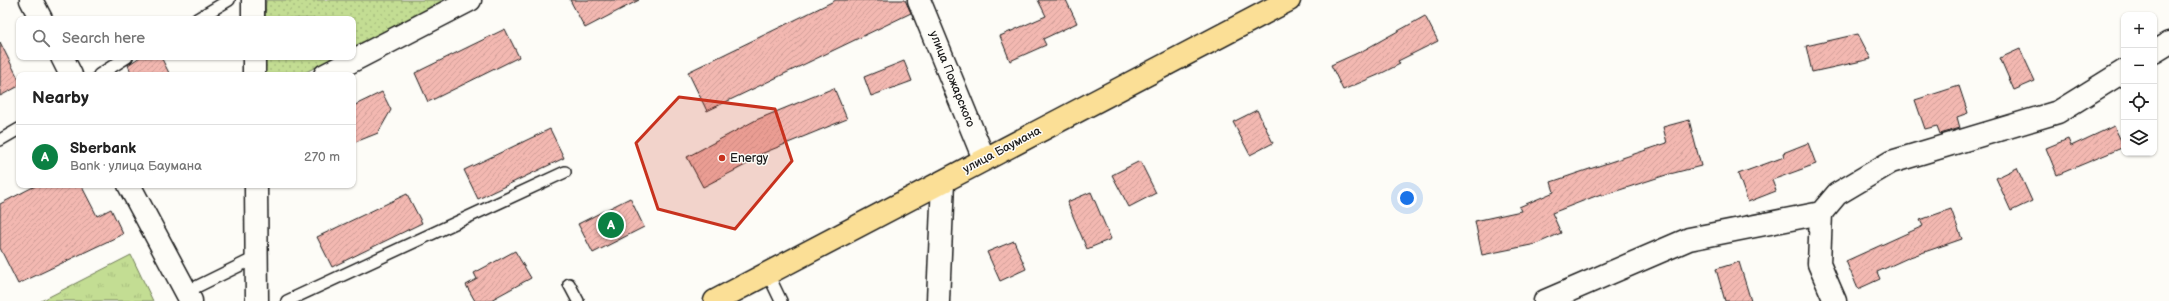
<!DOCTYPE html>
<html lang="en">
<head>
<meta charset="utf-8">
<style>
	body { margin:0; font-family:"Balsamiq Sans",sans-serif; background:#f6f6f6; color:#222 }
	.controls { position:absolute; right:12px; top:12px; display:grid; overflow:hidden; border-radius:8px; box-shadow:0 1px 3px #0004 }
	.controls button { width:36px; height:36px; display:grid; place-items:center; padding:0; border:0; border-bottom:1px solid #e0e0e0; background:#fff; color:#222; font:20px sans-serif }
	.you { position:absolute; left:1407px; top:198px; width:14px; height:14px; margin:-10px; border:3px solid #fff; border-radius:50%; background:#1a73e8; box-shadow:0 0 0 6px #1a73e833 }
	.badge { display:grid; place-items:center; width:26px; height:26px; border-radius:50%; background:#0b8043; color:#fff; font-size:13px; font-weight:700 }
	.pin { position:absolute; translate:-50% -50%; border:2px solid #fff; box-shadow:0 1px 4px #0006 }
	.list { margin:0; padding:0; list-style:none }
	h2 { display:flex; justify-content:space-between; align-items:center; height:52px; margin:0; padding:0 16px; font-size:17px }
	h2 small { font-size:13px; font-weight:400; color:#767676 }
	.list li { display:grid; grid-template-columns:26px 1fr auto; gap:12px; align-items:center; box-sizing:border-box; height:64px; padding:0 16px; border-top:1px solid #e0e0e0 }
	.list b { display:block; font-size:15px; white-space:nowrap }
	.list p { margin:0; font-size:13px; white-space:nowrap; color:#767676 }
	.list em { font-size:13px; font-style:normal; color:#767676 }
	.icon { flex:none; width:22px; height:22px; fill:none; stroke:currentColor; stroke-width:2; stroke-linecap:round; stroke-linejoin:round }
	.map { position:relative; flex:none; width:2169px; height:301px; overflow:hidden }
	.search { position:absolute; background:#fff; box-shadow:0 1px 3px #0004; left:16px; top:16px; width:340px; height:44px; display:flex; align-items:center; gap:10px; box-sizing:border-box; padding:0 14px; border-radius:8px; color:#767676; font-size:15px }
	.panel { position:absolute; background:#fff; box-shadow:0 1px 3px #0004; left:16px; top:72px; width:340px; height:116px; border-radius:8px }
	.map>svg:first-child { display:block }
</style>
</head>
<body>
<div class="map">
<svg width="2169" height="301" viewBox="0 0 2169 301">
	<defs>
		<pattern id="grass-tufts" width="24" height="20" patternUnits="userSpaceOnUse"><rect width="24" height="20" fill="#c3dd93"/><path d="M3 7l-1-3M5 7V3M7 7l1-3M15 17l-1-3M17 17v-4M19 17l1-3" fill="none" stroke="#a7bd7e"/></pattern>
		<pattern id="park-dots" width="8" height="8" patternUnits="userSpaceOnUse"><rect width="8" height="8" fill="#c3dd93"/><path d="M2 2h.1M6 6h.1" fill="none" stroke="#a7bd7e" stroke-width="1.8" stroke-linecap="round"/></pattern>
		<pattern id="building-hatch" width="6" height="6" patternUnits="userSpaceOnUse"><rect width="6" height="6" fill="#f3b8b1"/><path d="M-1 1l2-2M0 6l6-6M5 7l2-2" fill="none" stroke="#d09e98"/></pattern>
	</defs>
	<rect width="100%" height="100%" fill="#fdfcf7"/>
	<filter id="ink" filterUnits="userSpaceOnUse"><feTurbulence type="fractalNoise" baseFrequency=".025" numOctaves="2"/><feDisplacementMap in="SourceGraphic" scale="8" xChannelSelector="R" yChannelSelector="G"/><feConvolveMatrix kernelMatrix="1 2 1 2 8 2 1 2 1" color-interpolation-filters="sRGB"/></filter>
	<g filter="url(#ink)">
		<!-- grass -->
		<polygon fill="url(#grass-tufts)" stroke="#707c58" points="131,255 153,301 41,301"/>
		<!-- park -->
		<g fill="url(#park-dots)" stroke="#707c58">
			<polygon points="266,0 451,0 353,49 353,19 265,19"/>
			<polygon points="265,57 336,57 300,75 264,75"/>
		</g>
		<!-- building -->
		<g fill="url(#building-hatch)" stroke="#1c1c1c">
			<polygon points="570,0 639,0 585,28"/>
			<polygon points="836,0 905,0 911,13 707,111 688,72"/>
			<polygon points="1038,0 1066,0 1077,23 1043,39 1046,45 1010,61 1000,36 1046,16"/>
			<polygon points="1425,16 1438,41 1398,61 1400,64 1378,75 1343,90 1331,65 1364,50"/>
			<polygon points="505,29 519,57 428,102 415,73"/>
			<polygon points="1858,34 1871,59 1812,72 1806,46"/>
			<polygon points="0,42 19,80 19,86 0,96"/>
			<polygon points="2020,49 2035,81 2014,90 2000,58"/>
			<polygon points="140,57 161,57 170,75 132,75 128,65"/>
			<polygon points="904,61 912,81 871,96 864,77"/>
			<polygon points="1959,86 1968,113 1957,117 1960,128 1940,134 1937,126 1925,129 1915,100"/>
			<polygon points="834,88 847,119 756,156 757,159 703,187 687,157 756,120"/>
			<polygon points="382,92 391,110 378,133 353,143 353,106"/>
			<polygon points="1257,110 1273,143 1250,155 1233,122"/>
			<polygon points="1689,120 1701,166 1666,175 1601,196 1601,194 1552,213 1561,233 1536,244 1482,255 1475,221 1521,211 1519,207 1554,192 1551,182 1667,143 1663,127"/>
			<polygon points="2114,126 2124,147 2057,175 2046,148 2068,139 2071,146"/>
			<polygon points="550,129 564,158 478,199 464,170"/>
			<polygon points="1808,143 1816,164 1772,180 1776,191 1748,202 1738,174 1784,157 1783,153"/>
			<polygon points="1140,161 1156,193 1129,207 1112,175"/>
			<polygon points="2017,168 2032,201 2011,211 1996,178"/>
			<polygon points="37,185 81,185 97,216 111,209 123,234 18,284 0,248 0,204"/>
			<polygon points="1091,192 1111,239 1087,249 1067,202"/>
			<polygon points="407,194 422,223 332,267 317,237"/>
			<polygon points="630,198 644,227 593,253 578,224"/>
			<polygon points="1951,209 1962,239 1910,257 1877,272 1880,279 1858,289 1846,261 1923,226 1920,220"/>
			<polygon points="1014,241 1026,269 1000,281 987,252"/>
			<polygon points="515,251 531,278 489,301 475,301 466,285 477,279 474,273"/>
			<polygon points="1739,262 1751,301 1725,301 1716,269"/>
		</g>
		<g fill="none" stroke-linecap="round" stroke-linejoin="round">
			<!-- service casing -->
			<g stroke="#1c1c1c" stroke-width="14">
				<g id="service">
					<polyline points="197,19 229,0"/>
					<polyline points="99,75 127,57"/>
					<polyline points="0,140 19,129"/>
					<polyline points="768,274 781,301"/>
					<polyline points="569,284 578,301"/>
					<polyline points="186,292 257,257"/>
					<polyline points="287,301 565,172"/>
				</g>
			</g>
			<!-- minor casing -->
			<g stroke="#1c1c1c" stroke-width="25">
				<g id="minor">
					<polyline points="253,0 253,19"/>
					<polyline points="919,0 984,159"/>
					<polyline points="2154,52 2169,43"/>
					<polyline points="254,57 254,75"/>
					<polyline points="325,75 470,0"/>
					<polyline points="256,185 257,301"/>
					<polyline points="1821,213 1819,264 1835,301"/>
					<polyline points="938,301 943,182"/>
					<polyline points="1545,301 1689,239 1821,213 1837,194 1891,162 2058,112 2124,71"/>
				</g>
			</g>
			<!-- tertiary casing -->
			<g stroke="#1c1c1c" stroke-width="25">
				<g id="tertiary">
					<polyline points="31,0 41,19"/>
					<polyline points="62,57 71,75"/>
					<polyline points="129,185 191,301"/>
				</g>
			</g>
			<!-- primary casing -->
			<g stroke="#1c1c1c" stroke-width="25">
				<polyline id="primary" points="715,301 1289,0"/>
			</g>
			<!-- service -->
			<use href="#service" stroke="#fdfcf7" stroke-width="11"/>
			<!-- minor -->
			<use href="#minor" stroke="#fdfcf7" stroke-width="22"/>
			<!-- tertiary -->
			<use href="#tertiary" stroke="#fdfcf7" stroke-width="22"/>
			<!-- primary -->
			<use href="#primary" stroke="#fbdf96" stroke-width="22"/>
		</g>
	</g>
	<!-- marked area -->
	<path fill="#c8321e" fill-opacity="0.2" stroke="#c8321e" stroke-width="3" stroke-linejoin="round" d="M 679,97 L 775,109 L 792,161 L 735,229 L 658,209 L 636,143 Z"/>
	<!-- markers -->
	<circle fill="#c8321e" stroke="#fdfcf7" stroke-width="1.5" cx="722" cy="158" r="4"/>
	<g text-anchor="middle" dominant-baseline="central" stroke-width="3" stroke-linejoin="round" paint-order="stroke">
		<!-- street labels -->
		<g font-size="12" fill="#1c1c1c" stroke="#fdfcf7">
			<text transform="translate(952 79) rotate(68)">улица Пожарского</text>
			<text transform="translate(1002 150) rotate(-28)">улица Баумана</text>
		</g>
		<!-- poi labels -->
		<g font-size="12" fill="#1c1c1c" stroke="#fdfcf7" text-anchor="start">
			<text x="730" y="158">Energy</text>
		</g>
	</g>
</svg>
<div class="controls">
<button>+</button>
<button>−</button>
<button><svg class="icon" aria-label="locate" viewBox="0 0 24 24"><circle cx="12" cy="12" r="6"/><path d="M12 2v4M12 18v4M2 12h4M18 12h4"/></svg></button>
<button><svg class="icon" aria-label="layers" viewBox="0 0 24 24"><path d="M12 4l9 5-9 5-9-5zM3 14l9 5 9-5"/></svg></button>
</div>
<div class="you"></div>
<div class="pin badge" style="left:611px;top:225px">A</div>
<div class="search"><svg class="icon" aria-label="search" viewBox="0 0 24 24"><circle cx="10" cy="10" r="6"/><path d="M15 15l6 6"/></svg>Search here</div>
<section class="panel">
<h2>Nearby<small></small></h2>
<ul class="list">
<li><span class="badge">A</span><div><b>Sberbank</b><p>Bank · улица Баумана</p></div><em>270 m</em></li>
</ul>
</section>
</div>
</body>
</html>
